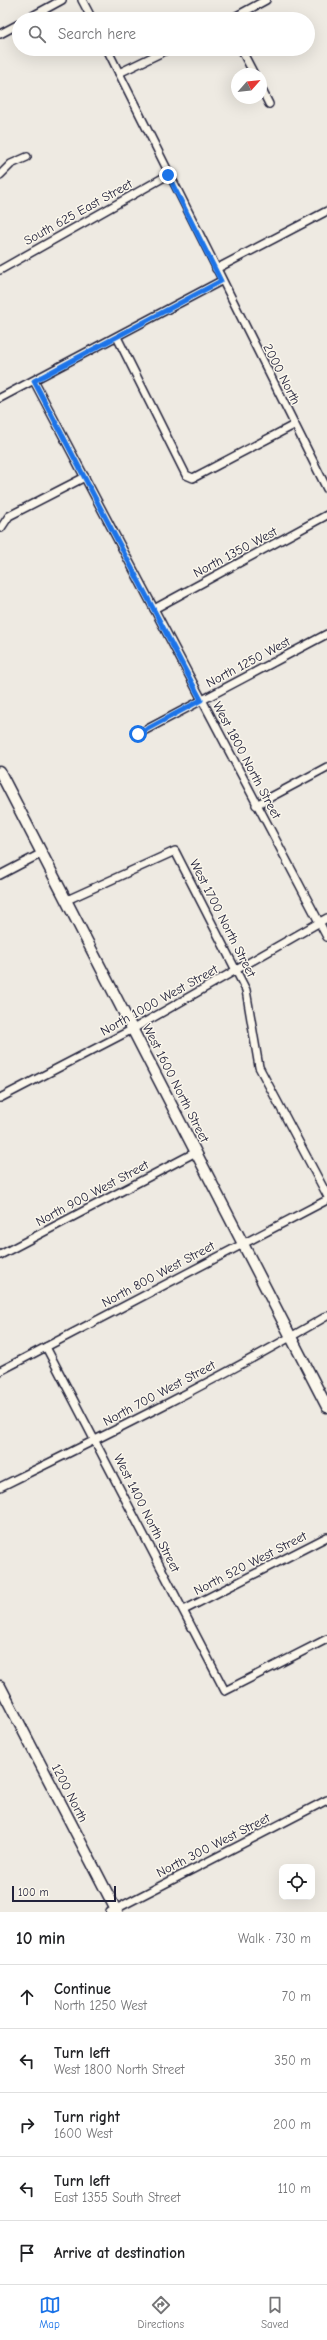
<!DOCTYPE html>
<html lang="en">
<head>
<meta charset="utf-8">
<style>
	body { margin:0; font-family:"Comic Neue",sans-serif; background:#f6f6f6; color:#202124 }
	.controls { position:absolute; right:12px; bottom:12px; display:grid; overflow:hidden; border-radius:8px; box-shadow:0 4px 16px #0002 }
	.controls button { width:36px; height:36px; display:grid; place-items:center; padding:0; border:0; border-bottom:1px solid #e0e0e0; background:#fff; color:#202124; font:20px sans-serif }
	.compass { position:absolute; left:231px; top:68px; width:36px; height:36px; border-radius:50%; background:#fff; box-shadow:0 4px 16px #0002; rotate:63deg }
	.scale { position:absolute; left:12px; bottom:10px; width:104px; box-sizing:border-box; padding-left:4px; border:2px solid #22223b; border-top:0; font-size:11px; line-height:14px; white-space:nowrap; color:#22223b; -webkit-text-stroke:3px #fbf7ec; paint-order:stroke }
	.stop { position:absolute; width:12px; height:12px; margin:-9px; border:3px solid #1a73e8; border-radius:50%; background:#fff }
	.stop.end { background:#1a73e8; border-color:#fff; box-shadow:0 1px 4px #0008 }
	.list { margin:0; padding:0; list-style:none }
	h2 { display:flex; justify-content:space-between; align-items:center; height:52px; margin:0; padding:0 16px; font-size:17px }
	h2 small { font-size:13px; font-weight:400; color:#757577 }
	.list li { display:grid; grid-template-columns:26px 1fr auto; gap:12px; align-items:center; box-sizing:border-box; height:64px; padding:0 16px; border-top:1px solid #e0e0e0 }
	.list b { display:block; font-size:15px; white-space:nowrap }
	.list p { margin:0; font-size:13px; white-space:nowrap; color:#757577 }
	.list em { font-size:13px; font-style:normal; color:#757577 }
	.icon { flex:none; width:22px; height:22px; fill:none; stroke:currentColor; stroke-width:2; stroke-linecap:round; stroke-linejoin:round }
	.map { position:relative; flex:none; width:327px; height:1912px; overflow:hidden }
	.search { position:absolute; background:#fff; box-shadow:0 4px 16px #0002; left:12px; right:12px; top:12px; height:44px; display:flex; align-items:center; gap:10px; box-sizing:border-box; padding:0 14px; border-radius:22px; color:#757577; font-size:15px }
	.sheet { height:372px; background:#fff }
	nav { display:flex; justify-content:space-around; align-items:center; box-sizing:border-box; height:56px; border-top:1px solid #e0e0e0; background:#fff; font-size:11px; color:#757577 }
	nav a { display:grid; justify-items:center; gap:2px }
	nav .on { color:#1a73e8 }
	.map>svg:first-child { display:block }
</style>
</head>
<body>
<div class="map">
<svg width="327" height="1912" viewBox="0 0 327 1912">
	<rect width="100%" height="100%" fill="#eeeae2"/>
	<filter id="ink" filterUnits="userSpaceOnUse"><feTurbulence type="fractalNoise" baseFrequency=".025" numOctaves="2"/><feDisplacementMap in="SourceGraphic" scale="8" xChannelSelector="R" yChannelSelector="G"/><feConvolveMatrix kernelMatrix="1 2 1 2 8 2 1 2 1" color-interpolation-filters="sRGB"/></filter>
	<g filter="url(#ink)">
		<g fill="none" stroke-linecap="round" stroke-linejoin="round">
			<!-- street casing -->
			<g stroke="#22223b" stroke-width="10">
				<g id="street">
					<polyline points="82,0 92,19"/>
					<polyline points="27,19 62,0"/>
					<polyline points="231,19 266,0"/>
					<polyline points="0,34 19,24"/>
					<polyline points="107,49 327,489"/>
					<polyline points="241,49 254,74"/>
					<polyline points="119,73 169,49"/>
					<polyline points="261,88 269,104"/>
					<polyline points="0,175 11,164 27,157"/>
					<polyline points="216,269 327,211"/>
					<polyline points="0,270 168,175"/>
					<polyline points="117,337 186,475 193,478 294,425"/>
					<polyline points="34,381 327,937"/>
					<polyline points="0,398 221,281"/>
					<polyline points="1,528 9,516 85,477"/>
					<polyline points="154,609 327,515"/>
					<polyline points="138,734 327,634"/>
					<polyline points="256,805 327,767"/>
					<polyline points="0,875 42,853"/>
					<polyline points="67,900 175,851 246,990 259,1067 327,1195"/>
					<polyline points="0,1098 133,1029 327,918"/>
					<polyline points="0,1255 196,1152"/>
					<polyline points="46,1347 225,1691 327,1639"/>
					<polyline points="0,1371 327,1200"/>
					<path d="M 0,1487 C 110,1433 221,1378 327,1316"/>
					<polyline points="184,1610 327,1537"/>
					<polyline points="110,1912 327,1800"/>
				</g>
			</g>
			<!-- secondary casing -->
			<g stroke="#22223b" stroke-width="13">
				<g id="secondary">
					<polyline points="0,772 327,1407"/>
					<polyline points="0,1686 117,1912"/>
				</g>
			</g>
			<!-- street -->
			<use href="#street" stroke="#fbf7ec" stroke-width="7"/>
			<!-- secondary -->
			<use href="#secondary" stroke="#fbf7ec" stroke-width="10"/>
		</g>
	</g>
	<g fill="none" stroke-linecap="round" stroke-linejoin="round" filter="url(#ink)">
		<!-- route -->
		<polyline stroke="#1a73e8" stroke-width="5" points="138,734 201,700 34,381 221,281 168,175"/>
	</g>
	<g text-anchor="middle" dominant-baseline="central" stroke-width="3" stroke-linejoin="round" paint-order="stroke">
		<!-- street labels -->
		<g font-size="13" fill="#22223b" stroke="#fbf7ec">
			<text transform="translate(78 212) rotate(-29)">South 625 East Street</text>
			<text transform="translate(282 374) rotate(63)">2000 North</text>
			<text transform="translate(235 552) rotate(-28)">North 1350 West</text>
			<text transform="translate(248 662) rotate(-28)">North 1250 West</text>
			<text transform="translate(247 760) rotate(62)">West 1800 North Street</text>
			<text transform="translate(223 918) rotate(63)">West 1700 North Street</text>
			<text transform="translate(159 1000) rotate(-29)">North 1000 West Street</text>
			<text transform="translate(176 1083) rotate(63)">West 1600 North Street</text>
			<text transform="translate(92 1193) rotate(-28)">North 900 West Street</text>
			<text transform="translate(158 1274) rotate(-28)">North 800 West Street</text>
			<text transform="translate(159 1393) rotate(-28)">North 700 West Street</text>
			<text transform="translate(147 1513) rotate(63)">West 1400 North Street</text>
			<text transform="translate(250 1563) rotate(-27)">North 520 West Street</text>
			<text transform="translate(70 1793) rotate(63)">1200 North</text>
			<text transform="translate(213 1845) rotate(-27)">North 300 West Street</text>
		</g>
	</g>
</svg>
<div class="controls">
<button><svg class="icon" aria-label="locate" viewBox="0 0 24 24"><circle cx="12" cy="12" r="6"/><path d="M12 2v4M12 18v4M2 12h4M18 12h4"/></svg></button>
</div>
<svg class="compass" viewBox="-18 -18 36 36"><path d="M0-13l5 13h-10z" fill="#e53935"/><path d="M0 13l5-13h-10z" fill="#757577"/></svg>
<div class="scale">100 m</div>
<div class="stop" style="left:138px;top:734px"></div>
<div class="stop end" style="left:168px;top:175px"></div>
<div class="search"><svg class="icon" aria-label="search" viewBox="0 0 24 24"><circle cx="10" cy="10" r="6"/><path d="M15 15l6 6"/></svg>Search here</div>
</div>
<section class="sheet">
<h2>10 min<small>Walk · 730 m</small></h2>
<ul class="list">
<li><svg class="icon" aria-label="ahead" viewBox="0 0 24 24"><path d="M12 20V5M6 11l6-6 6 6"/></svg><div><b>Continue</b><p>North 1250 West</p></div><em>70 m</em></li>
<li><svg class="icon" aria-label="left" viewBox="0 0 24 24"><path d="M17 20v-9H6M10 6l-5 5 5 5"/></svg><div><b>Turn left</b><p>West 1800 North Street</p></div><em>350 m</em></li>
<li><svg class="icon" aria-label="right" viewBox="0 0 24 24"><path d="M7 20v-9h11M14 6l5 5-5 5"/></svg><div><b>Turn right</b><p>1600 West</p></div><em>200 m</em></li>
<li><svg class="icon" aria-label="left" viewBox="0 0 24 24"><path d="M17 20v-9H6M10 6l-5 5 5 5"/></svg><div><b>Turn left</b><p>East 1355 South Street</p></div><em>110 m</em></li>
<li><svg class="icon" aria-label="arrive" viewBox="0 0 24 24"><path d="M6 21V4h12l-3 4 3 4H6"/></svg><div><b>Arrive at destination</b></div></li>
</ul>
</section>
<nav>
<a class="on"><svg class="icon" aria-label="map" viewBox="0 0 24 24"><path d="M3 6l6-2 6 2 6-2v14l-6 2-6-2-6 2zM9 4v14M15 6v14"/></svg>Map</a>
<a><svg class="icon" aria-label="directions" viewBox="0 0 24 24"><path d="M12 3l9 9-9 9-9-9zM9 14v-3h6M13 9l2 2-2 2"/></svg>Directions</a>
<a><svg class="icon" aria-label="saved" viewBox="0 0 24 24"><path d="M7 4h10v16l-5-4-5 4z"/></svg>Saved</a>
</nav>
</body>
</html>
